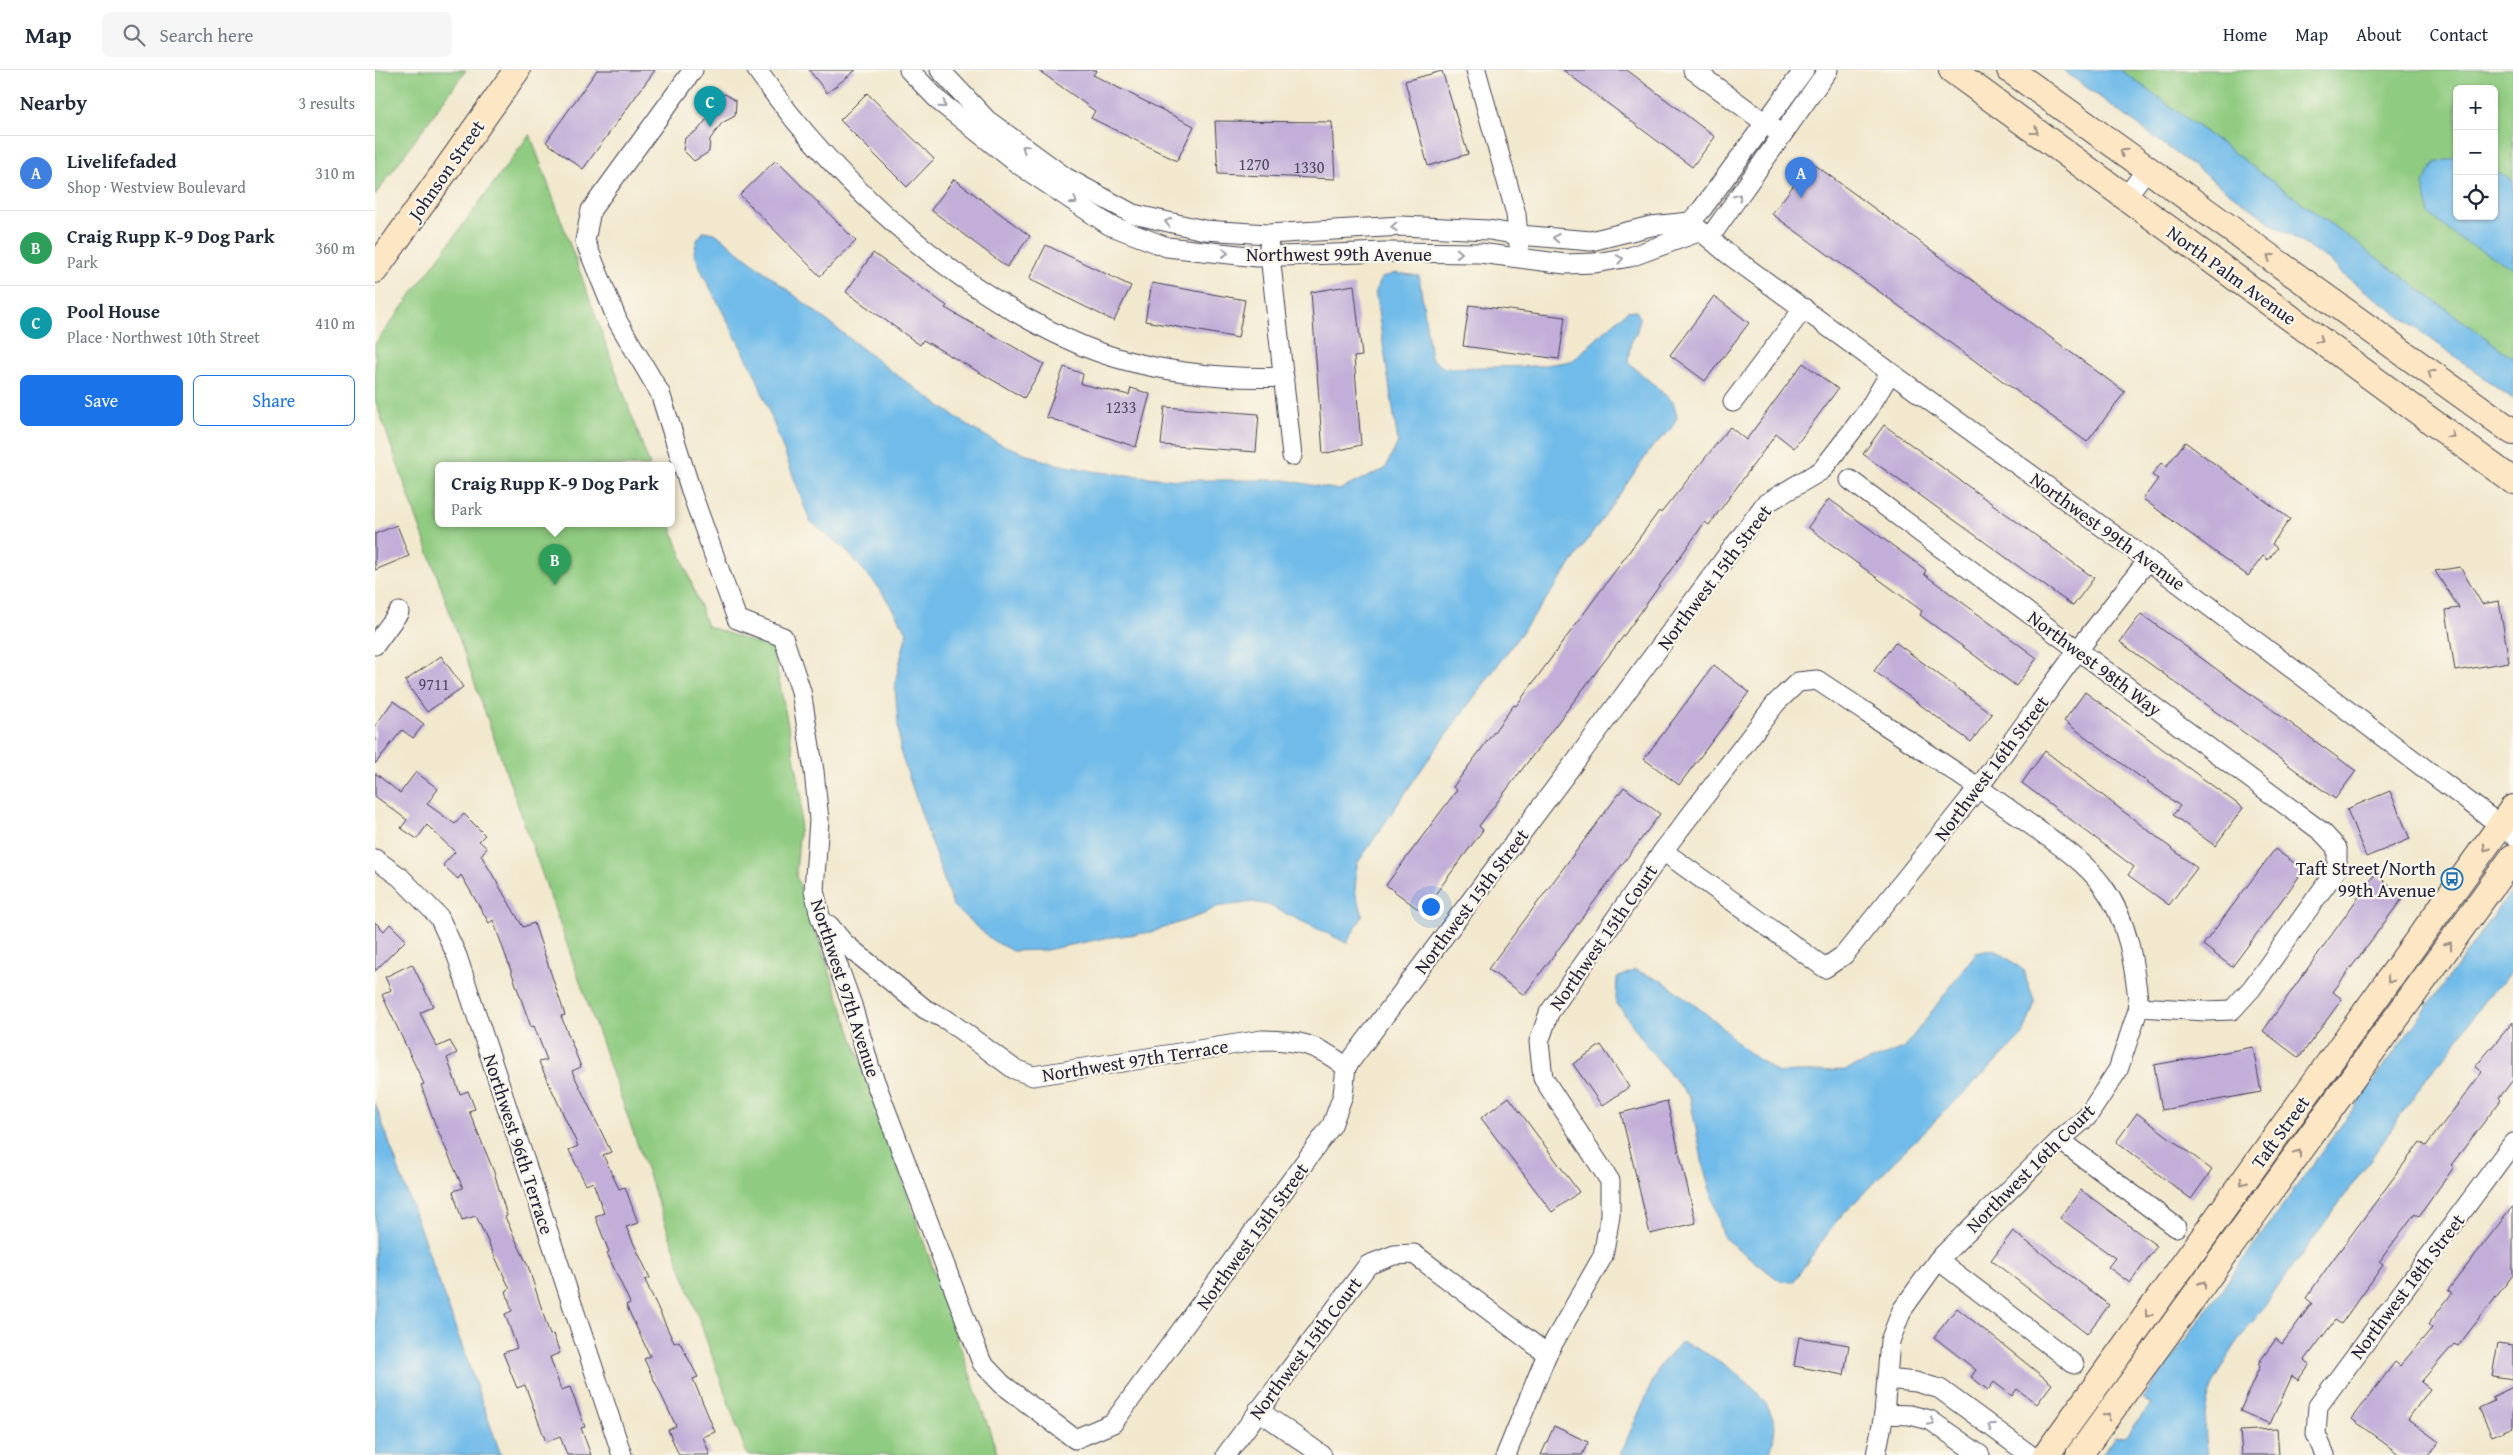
<!DOCTYPE html>
<html lang="en">
<head>
<meta charset="utf-8">
<style>
	body { margin:0; font-family:"Gentium Book Plus",serif; background:#f6f6f7; color:#1f2937 }
	.controls { position:absolute; right:15px; top:15px; display:grid; overflow:hidden; border-radius:8px; box-shadow:0 1px 4px #0004 }
	.controls button { width:45px; height:45px; display:grid; place-items:center; padding:0; border:0; border-bottom:1px solid #e0e1e3; background:#fff; color:#1f2937; font:25px sans-serif }
	.you { position:absolute; left:1055px; top:836px; width:18px; height:18px; margin:-12px; border:4px solid #fff; border-radius:50%; background:#1a73e8; box-shadow:0 0 0 8px #1a73e833 }
	.badge { display:grid; place-items:center; width:32px; height:32px; border-radius:50%; background:#1a73e8; color:#fff; font-size:16px; font-weight:700 }
	.pin { position:absolute; translate:-50% -41px; filter:drop-shadow(0 1px 2px #0008) }
	.pin::after { content:''; position:absolute; top:26px; width:18px; height:15px; background:inherit; clip-path:polygon(0 0,100% 0,50% 100%) }
	.popup { position:absolute; left:60px; top:392px; width:240px; height:65px; box-sizing:border-box; display:grid; place-content:center; border-radius:8px; background:#fff; filter:drop-shadow(0 1px 4px #0005); font-size:16px; white-space:nowrap; color:#747a83 }
	.popup b { font-size:19px; color:#1f2937 }
	.popup::after { content:''; position:absolute; left:50%; top:100%; margin-left:-10px; border:10px solid transparent; border-top-color:#fff }
	.list { margin:0; padding:0; list-style:none }
	h2 { display:flex; justify-content:space-between; align-items:center; height:65px; margin:0; padding:0 20px; font-size:21px }
	h2 small { font-size:16px; font-weight:400; color:#747a83 }
	.list li { display:grid; grid-template-columns:32px 1fr auto; gap:15px; align-items:center; box-sizing:border-box; height:75px; padding:0 20px; border-top:1px solid #e0e1e3 }
	.list b { display:block; font-size:19px; white-space:nowrap }
	.list p { margin:0; font-size:16px; white-space:nowrap; color:#747a83 }
	.list em { font-size:16px; font-style:normal; color:#747a83 }
	.actions { display:flex; gap:10px; padding:15px 20px }
	.actions a { flex:1; padding:11px 0; border:1px solid #1a73e8; border-radius:8px; text-align:center; font-size:18px; color:#1a73e8 }
	.actions .main { background:#1a73e8; color:#fff }
	.icon { flex:none; width:28px; height:28px; fill:none; stroke:currentColor; stroke-width:2; stroke-linecap:round; stroke-linejoin:round }
	.map { position:relative; flex:none; width:2138px; height:1385px; overflow:hidden }
	header { display:flex; align-items:center; gap:30px; box-sizing:border-box; height:70px; padding:0 25px; background:#fff; border-bottom:1px solid #e0e1e3 }
	header strong { font-size:24px }
	nav { display:flex; gap:28px; margin-inline-start:auto; font-size:18px }
	.search { width:350px; height:45px; background:#f6f6f7; display:flex; align-items:center; gap:12px; box-sizing:border-box; padding:0 18px; border-radius:8px; color:#747a83; font-size:19px }
	main { display:flex }
	aside { flex:1; background:#fff }
	.map>svg:first-child { display:block }
</style>
</head>
<body>
<header>
<strong>Map</strong>
<div class="search"><svg class="icon" aria-label="search" viewBox="0 0 24 24"><circle cx="10" cy="10" r="6"/><path d="M15 15l6 6"/></svg>Search here</div>
<nav><a>Home</a><a>Map</a><a>About</a><a>Contact</a></nav>
</header>
<main>
<aside>
<h2>Nearby<small>3 results</small></h2>
<ul class="list">
<li><span class="badge" style="background:#3f7fe0">A</span><div><b>Livelifefaded</b><p>Shop · Westview Boulevard</p></div><em>310 m</em></li>
<li><span class="badge" style="background:#2e9e5b">B</span><div><b>Craig Rupp K-9 Dog Park</b><p>Park</p></div><em>360 m</em></li>
<li><span class="badge" style="background:#0f9aa8">C</span><div><b>Pool House</b><p>Place · Northwest 10th Street</p></div><em>410 m</em></li>
</ul>
<div class="actions"><a class="main">Save</a><a>Share</a></div>
</aside>
<div class="map">
<svg width="2138" height="1385" viewBox="0 0 2138 1385">
	<rect width="100%" height="100%" fill="#fbf7ec"/>
	<filter id="ink" filterUnits="userSpaceOnUse"><feTurbulence type="fractalNoise" baseFrequency=".02" numOctaves="2"/><feDisplacementMap in="SourceGraphic" scale="10" xChannelSelector="R" yChannelSelector="G"/><feConvolveMatrix kernelMatrix="1 2 1 2 8 2 1 2 1" color-interpolation-filters="sRGB"/></filter>
	<filter id="wash" filterUnits="userSpaceOnUse"><feTurbulence type="fractalNoise" baseFrequency=".0096" numOctaves="4" result="noise"/><feDisplacementMap in="SourceGraphic" scale="20" xChannelSelector="R" yChannelSelector="G"/><feGaussianBlur stdDeviation="1.12" result="paint"/><feColorMatrix in="noise" values="0 0 0 0 0 0 0 0 0 0 0 0 0 0 0 0 0 1.4 0 .05"/><feComposite in="paint" operator="in"/></filter>
	<g filter="url(#wash)">
		<rect width="100%" height="100%" fill="#f2e8ce"/>
		<!-- green -->
		<g fill="#8fcb80" stroke="#58765e" fill-rule="evenodd">
			<polygon points="0,0 91,0 0,125"/>
			<path d="M 1746,0 L 2138,0 L 2138,288 ZM 2082,19 L 2119,19 L 2119,146 L 2082,146 Z"/>
			<polygon points="155,64 275,396 64,396 64,454 295,454 332,556 398,579 427,727 421,805 623,1385 372,1385 0,330 0,274"/>
		</g>
		<!-- water -->
		<g fill="#6fbbe9" stroke="#486e92">
			<polygon points="1688,0 1746,0 2138,288 2138,329 1966,203 1956,191 1896,153"/>
			<polygon points="2082,87 2082,146 2119,146 2119,101 2138,111 2138,198 2083,168 2054,144 2048,113 2060,93"/>
			<polygon points="329,161 340,163 516,301 598,359 623,373 676,393 723,402 802,410 910,410 964,420 1010,399 1023,372 1000,221 1006,208 1020,203 1044,206 1056,288 1069,298 1163,296 1197,291 1252,241 1261,240 1265,248 1261,264 1256,270 1253,292 1298,332 1302,347 1296,360 1278,376 1180,517 1050,694 982,794 980,821 988,845 972,873 893,835 878,832 841,837 829,844 777,862 730,868 671,880 637,881 617,870 578,836 525,681 520,613 532,562 505,519 470,479 435,451 381,306 328,204 319,182 322,170"/>
			<path d="M 2138,819 L 2138,901 L 2108,932 L 2074,982 L 2051,1008 L 1989,1099 L 1859,1277 C 1835,1317 1824,1337 1832,1385 L 1727,1385 L 1740,1367 L 1752,1365 L 1776,1334 L 1767,1329 Z"/>
			<polygon points="1620,879 1648,900 1660,932 1648,965 1527,1083 1460,1153 1418,1212 1405,1211 1349,1168 1328,1095 1315,1028 1272,976 1241,932 1242,908 1260,900 1289,912 1342,952 1369,979 1403,1003 1470,1000 1529,978 1601,883"/>
			<polygon points="0,1033 126,1385 0,1385"/>
			<path d="M 1307,1272 C 1340,1285 1388,1316 1399,1351 C 1402,1359 1396,1376 1395,1385 L 1245,1385 L 1285,1295 Z"/>
		</g>
		<g id="blocks">
			<!-- building -->
			<g fill="#c2aed8">
				<polygon points="222,0 280,0 208,99 171,72"/>
				<polygon points="434,0 481,0 452,23"/>
				<polygon points="663,0 722,0 718,5 819,56 802,91 716,48 720,41"/>
				<polygon points="1188,0 1252,0 1340,67 1317,97"/>
				<polygon points="1067,1 1093,84 1053,96 1030,11"/>
				<polygon points="492,23 559,89 532,117 465,50"/>
				<polygon points="350,24 361,31 360,46 347,53 335,69 334,82 319,91 308,80 310,68 323,60 336,44 337,29"/>
				<polygon points="840,51 957,52 960,109 843,104"/>
				<polygon points="401,90 481,171 445,206 365,125"/>
				<polygon points="1436,92 1750,322 1712,372 1397,144"/>
				<polygon points="579,109 655,166 632,197 556,140"/>
				<polygon points="671,175 756,216 739,251 654,209"/>
				<polygon points="498,183 572,236 570,238 669,294 649,328 548,270 545,275 471,222"/>
				<polygon points="777,213 870,230 863,268 770,251"/>
				<polygon points="979,215 987,286 979,287 986,375 948,384 936,222"/>
				<polygon points="1339,226 1374,253 1330,311 1295,285"/>
				<polygon points="1094,235 1190,247 1184,289 1088,276"/>
				<polygon points="1428,293 1463,319 1419,378 1401,364 1334,455 1330,452 1250,564 1104,756 1108,760 1047,842 1011,815 1082,720 1078,717 1139,635 1141,636 1284,441 1286,443 1355,357 1371,370"/>
				<polygon points="689,297 708,304 706,314 754,325 756,318 775,324 761,377 671,347"/>
				<polygon points="790,337 884,344 881,382 786,375"/>
				<polygon points="1509,355 1719,508 1698,536 1488,384"/>
				<polygon points="1810,372 1915,449 1897,474 1902,478 1893,490 1888,486 1873,506 1768,429 1783,409 1777,405 1786,393 1791,397"/>
				<polygon points="1454,429 1551,500 1549,504 1662,588 1641,616 1545,545 1547,541 1433,457"/>
				<polygon points="22,455 34,486 0,500 0,464"/>
				<polygon points="2085,497 2107,534 2124,531 2134,592 2080,601 2071,540 2084,538 2060,501"/>
				<polygon points="1766,544 1981,701 1960,729 1745,572"/>
				<polygon points="1520,572 1617,644 1596,672 1499,601"/>
				<polygon points="66,586 88,617 52,642 30,611"/>
				<polygon points="1339,595 1374,622 1304,715 1269,689"/>
				<polygon points="1710,622 1868,738 1840,776 1798,745 1805,736 1689,651"/>
				<polygon points="18,631 49,654 38,668 27,660 0,694 0,656"/>
				<polygon points="1670,681 1822,798 1794,835 1753,805 1759,797 1647,713"/>
				<polygon points="41,702 63,719 52,734 80,754 89,744 110,765 104,771 112,778 106,785 148,857 159,853 190,945 186,946 206,997 197,1001 236,1082 228,1085 244,1119 250,1117 263,1153 251,1157 275,1208 270,1210 299,1273 304,1271 323,1307 318,1309 340,1362 328,1367 335,1385 304,1385 293,1360 301,1356 269,1289 275,1286 251,1235 255,1233 232,1183 234,1182 220,1146 229,1143 218,1112 211,1115 194,1080 203,1076 164,992 172,990 159,956 156,957 118,850 114,853 86,805 83,809 68,795 80,782 52,755 42,769 26,758 32,750 0,726 0,703 25,723"/>
				<polygon points="1249,717 1285,744 1149,925 1113,899"/>
				<polygon points="2015,721 2035,769 1991,787 1972,739"/>
				<polygon points="1900,779 1929,800 1857,897 1828,875"/>
				<polygon points="2000,804 2029,826 1958,922 1967,929 1924,988 1888,961"/>
				<polygon points="0,852 9,861 15,854 31,870 0,901"/>
				<polygon points="37,894 58,936 45,943 62,977 75,971 82,983 72,988 85,1024 93,1021 100,1039 94,1041 119,1102 132,1146 130,1147 153,1196 175,1265 178,1264 185,1283 175,1287 186,1320 195,1317 210,1357 206,1358 216,1385 192,1385 185,1366 171,1372 150,1315 142,1318 128,1283 142,1278 130,1244 137,1241 131,1221 135,1219 101,1146 87,1150 78,1121 88,1118 60,1054 46,1015 49,1014 7,925 16,920 10,907"/>
				<polygon points="2138,952 2138,1010 2124,1028 2126,1030 2076,1095 2079,1097 2044,1146 2040,1143 2004,1192 2008,1195 1966,1254 1960,1250 1930,1290 1935,1294 1923,1310 1917,1306 1895,1354 1865,1341 1885,1296 1883,1294 1901,1269 1907,1274 1937,1233 1931,1228 1954,1195 2045,1072 2051,1076 2083,1034 2107,1002 2100,997"/>
				<polygon points="1226,975 1254,1017 1227,1036 1198,994"/>
				<polygon points="1878,977 1886,1022 1787,1040 1779,995"/>
				<polygon points="1134,1027 1204,1122 1177,1142 1106,1048"/>
				<polygon points="1292,1031 1321,1153 1275,1164 1246,1043"/>
				<polygon points="1762,1043 1837,1100 1816,1129 1741,1072"/>
				<polygon points="1706,1120 1782,1176 1755,1213 1733,1197 1740,1188 1685,1148"/>
				<polygon points="2138,1136 2138,1205 2083,1276 2079,1274 2046,1312 2055,1319 2033,1349 2064,1372 2054,1385 2025,1385 1977,1349 2020,1292 2025,1296 2057,1258 2053,1255 2077,1223 2073,1220"/>
				<polygon points="1638,1161 1734,1235 1712,1264 1616,1190"/>
				<polygon points="1582,1238 1677,1314 1662,1334 1642,1319 1637,1326 1619,1312 1613,1320 1596,1307 1601,1300 1559,1267"/>
				<polygon points="1424,1267 1474,1275 1469,1305 1419,1296"/>
				<polygon points="2123,1273 2138,1275 2138,1309 2117,1306"/>
				<polygon points="2138,1317 2138,1357 2117,1366 2104,1338 2119,1331 2117,1327"/>
				<polygon points="1179,1356 1213,1372 1207,1385 1166,1385"/>
				<polygon points="1902,1359 1904,1385 1867,1385 1865,1361"/>
			</g>
		</g>
	</g>
	<g filter="url(#ink)">
		<use href="#blocks" fill-opacity="0" stroke="#414051" stroke-width="1"/>
		<g fill="none" stroke-linecap="round" stroke-linejoin="round">
			<!-- street casing -->
			<g stroke="#414051" stroke-width="21">
				<g id="street">
					<polyline points="318,0 216,140 210,171 243,252 285,323 317,424 362,549 408,567 426,621 439,701 444,750 439,820 445,846 477,935 495,998 607,1293 627,1314 700,1369 738,1353 957,1055 968,1025 971,997 1205,685 1390,434 1447,400 1493,340 1515,303"/>
					<path d="M 382,0 C 460,112 581,222 708,276 C 765,300 847,310 909,307"/>
					<polyline points="534,0 565,32 643,94 734,155 792,177 882,187 1009,182 1105,183 1190,194 1220,193 1255,187 1326,161"/>
					<polyline points="565,0 612,50 690,107 758,144 829,160 893,164 1026,156 1114,160 1144,165 1216,171 1276,156 1315,152 1353,184 1773,490 2138,765"/>
					<polyline points="1101,0 1141,144 1144,176"/>
					<polyline points="1318,0 1400,60"/>
					<polyline points="1751,127 1772,99"/>
					<polyline points="1315,152 1327,139 1429,0"/>
					<polyline points="1335,167 1453,0"/>
					<polyline points="894,176 917,386"/>
					<polyline points="1358,332 1429,238"/>
					<polyline points="1475,410 1947,762 1962,778 1962,799 1877,918 1857,940 1831,941 1764,937 1743,1000 1712,1047 1685,1070 1563,1190 1527,1240 1515,1271 1509,1344 1501,1385"/>
					<polyline points="0,575 24,542"/>
					<polyline points="1288,781 1450,898 1469,885 1604,717 1703,580 1773,490"/>
					<polyline points="0,789 25,807 64,847 82,886 247,1385"/>
					<path d="M 454,855 L 469,873 L 550,939 L 572,950 L 639,999 L 658,1006 L 887,970 C 923,970 942,974 971,997"/>
					<polyline points="1685,1070 1801,1157"/>
					<polyline points="1563,1190 1699,1294"/>
					<polyline points="1512,1309 1541,1312 1565,1319 1655,1385"/>
					<polyline points="883,1340 947,1385"/>
					<polyline points="1509,1344 1535,1345 1555,1350 1605,1385"/>
					<polyline points="851,1385 993,1195 1019,1185 1039,1184 1172,1284"/>
					<path d="M 1131,1385 L 1172,1284 L 1228,1186 L 1235,1146 L 1235,1111 L 1168,1008 L 1164,972 L 1174,943 L 1288,781 L 1401,633 L 1423,612 L 1442,610 C 1511,656 1582,701 1649,750 C 1675,769 1708,789 1727,815 C 1754,851 1759,894 1764,937"/>
					<polyline points="1950,1385 1941,1364 1943,1336 2138,1073"/>
				</g>
			</g>
			<!-- secondary casing -->
			<g stroke="#414051" stroke-width="28">
				<g id="secondary">
					<polyline points="1577,0 2138,411"/>
					<polyline points="1635,0 2138,362"/>
					<polyline points="0,200 142,0"/>
					<polyline points="1671,1385 2138,738"/>
					<polyline points="1704,1385 2138,787"/>
				</g>
			</g>
			<!-- street -->
			<use href="#street" stroke="#fff" stroke-width="19"/>
			<!-- secondary -->
			<use href="#secondary" stroke="#fce6c4" stroke-width="26"/>
		</g>
		<!-- one-way arrows -->
		<defs><path id="oneway-chevron" d="M-2-3.5L2.5 0L-2 3.5" fill="none" stroke-width="1.6" stroke-linecap="round" stroke-linejoin="round" transform="scale(1.25)"/></defs>
		<g stroke="#9c9ca7">
			<use href="#oneway-chevron" transform="translate(568 35) rotate(40)"/>
			<use href="#oneway-chevron" transform="translate(650 78) rotate(-144)"/>
			<use href="#oneway-chevron" transform="translate(1363 127) rotate(-55)"/>
			<use href="#oneway-chevron" transform="translate(699 131) rotate(34)"/>
			<use href="#oneway-chevron" transform="translate(793 152) rotate(-167)"/>
			<use href="#oneway-chevron" transform="translate(1019 157) rotate(177)"/>
			<use href="#oneway-chevron" transform="translate(1181 168) rotate(-176)"/>
			<use href="#oneway-chevron" transform="translate(850 183) rotate(7)"/>
			<use href="#oneway-chevron" transform="translate(1084 183) rotate(1)"/>
			<use href="#oneway-chevron" transform="translate(1245 189) rotate(-11)"/>
			<use href="#oneway-chevron" transform="translate(1556 1352) rotate(27)"/>
			<use href="#oneway-chevron" transform="translate(1616 1356) rotate(-144)"/>
		</g>
		<g stroke="#9a8e86">
			<use href="#oneway-chevron" transform="translate(1660 61) rotate(36)"/>
			<use href="#oneway-chevron" transform="translate(1748 82) rotate(-145)"/>
			<use href="#oneway-chevron" transform="translate(1895 187) rotate(-144)"/>
			<use href="#oneway-chevron" transform="translate(1945 270) rotate(36)"/>
			<use href="#oneway-chevron" transform="translate(2056 303) rotate(-144)"/>
			<use href="#oneway-chevron" transform="translate(2076 365) rotate(36)"/>
			<use href="#oneway-chevron" transform="translate(2111 778) rotate(126)"/>
			<use href="#oneway-chevron" transform="translate(2074 875) rotate(-54)"/>
			<use href="#oneway-chevron" transform="translate(2015 910) rotate(126)"/>
			<use href="#oneway-chevron" transform="translate(1923 1083) rotate(-54)"/>
			<use href="#oneway-chevron" transform="translate(1868 1112) rotate(126)"/>
			<use href="#oneway-chevron" transform="translate(1828 1214) rotate(-54)"/>
			<use href="#oneway-chevron" transform="translate(1773 1244) rotate(126)"/>
			<use href="#oneway-chevron" transform="translate(1732 1346) rotate(-54)"/>
		</g>
	</g>
	<!-- icons -->
	<defs>
		<g id="bus-ring" transform="scale(1.125)"><circle r="9.5" fill="#fbf7ec" stroke="#1f6fb2" stroke-width="1.5"/><path d="M-5-6H5V4H4V6H2V4H-2V6H-4V4H-5ZM-3.5-4V0h7V-4ZM-3.5 1.2v1.5H-2V1.2ZM2 1.2v1.5H3.5V1.2Z" fill="#1f6fb2"/></g>
	</defs>
	<g fill-rule="evenodd">
		<use href="#bus-ring" x="2077" y="809"/>
	</g>
	<g text-anchor="middle" dominant-baseline="central" stroke-width="4.5" stroke-linejoin="round" paint-order="stroke">
		<!-- number labels -->
		<g font-size="16" fill="#4a4562">
			<text x="879" y="94">1270</text>
			<text x="934" y="97">1330</text>
			<text x="746" y="337">1233</text>
			<text x="59" y="614">9711</text>
		</g>
		<!-- street labels -->
		<g font-size="19" fill="#22223b" stroke="#fbf7ec">
			<text transform="translate(71 100) rotate(-55)">Johnson Street</text>
			<text x="964" y="184">Northwest 99th Avenue</text>
			<text transform="translate(1857 205) rotate(36)">North Palm Avenue</text>
			<text transform="translate(1733 461) rotate(36)">Northwest 99th Avenue</text>
			<text transform="translate(1339 507) rotate(-53)">Northwest 15th Street</text>
			<text transform="translate(1720 593) rotate(37)">Northwest 98th Way</text>
			<text transform="translate(1616 698) rotate(-53)">Northwest 16th Street</text>
			<text transform="translate(1096 831) rotate(-53)">Northwest 15th Street</text>
			<text transform="translate(1228 867) rotate(-55)">Northwest 15th Court</text>
			<text transform="translate(471 918) rotate(72)">Northwest 97th Avenue</text>
			<text transform="translate(760 990) rotate(-9)">Northwest 97th Terrace</text>
			<text transform="translate(1905 1062) rotate(-54)">Taft Street</text>
			<text transform="translate(144 1074) rotate(72)">Northwest 96th Terrace</text>
			<text transform="translate(1655 1098) rotate(-45)">Northwest 16th Court</text>
			<text transform="translate(877 1166) rotate(-54)">Northwest 15th Street</text>
			<text transform="translate(2032 1216) rotate(-53)">Northwest 18th Street</text>
			<text transform="translate(930 1278) rotate(-53)">Northwest 15th Court</text>
		</g>
		<!-- poi labels -->
		<g font-size="19" fill="#22223b" stroke="#fbf7ec" text-anchor="end">
			<text x="2061" y="798">Taft Street/North<tspan x="2061" dy="22">99th Avenue</tspan></text>
		</g>
	</g>
</svg>
<div class="controls">
<button>+</button>
<button>−</button>
<button><svg class="icon" aria-label="locate" viewBox="0 0 24 24"><circle cx="12" cy="12" r="6"/><path d="M12 2v4M12 18v4M2 12h4M18 12h4"/></svg></button>
</div>
<div class="you"></div>
<div class="pin badge" style="left:1426px;top:128px;background:#3f7fe0">A</div>
<div class="pin badge" style="left:180px;top:515px;background:#2e9e5b">B</div>
<div class="popup"><b>Craig Rupp K-9 Dog Park</b>Park</div>
<div class="pin badge" style="left:335px;top:57px;background:#0f9aa8">C</div>
</div>
</main>
</body>
</html>
